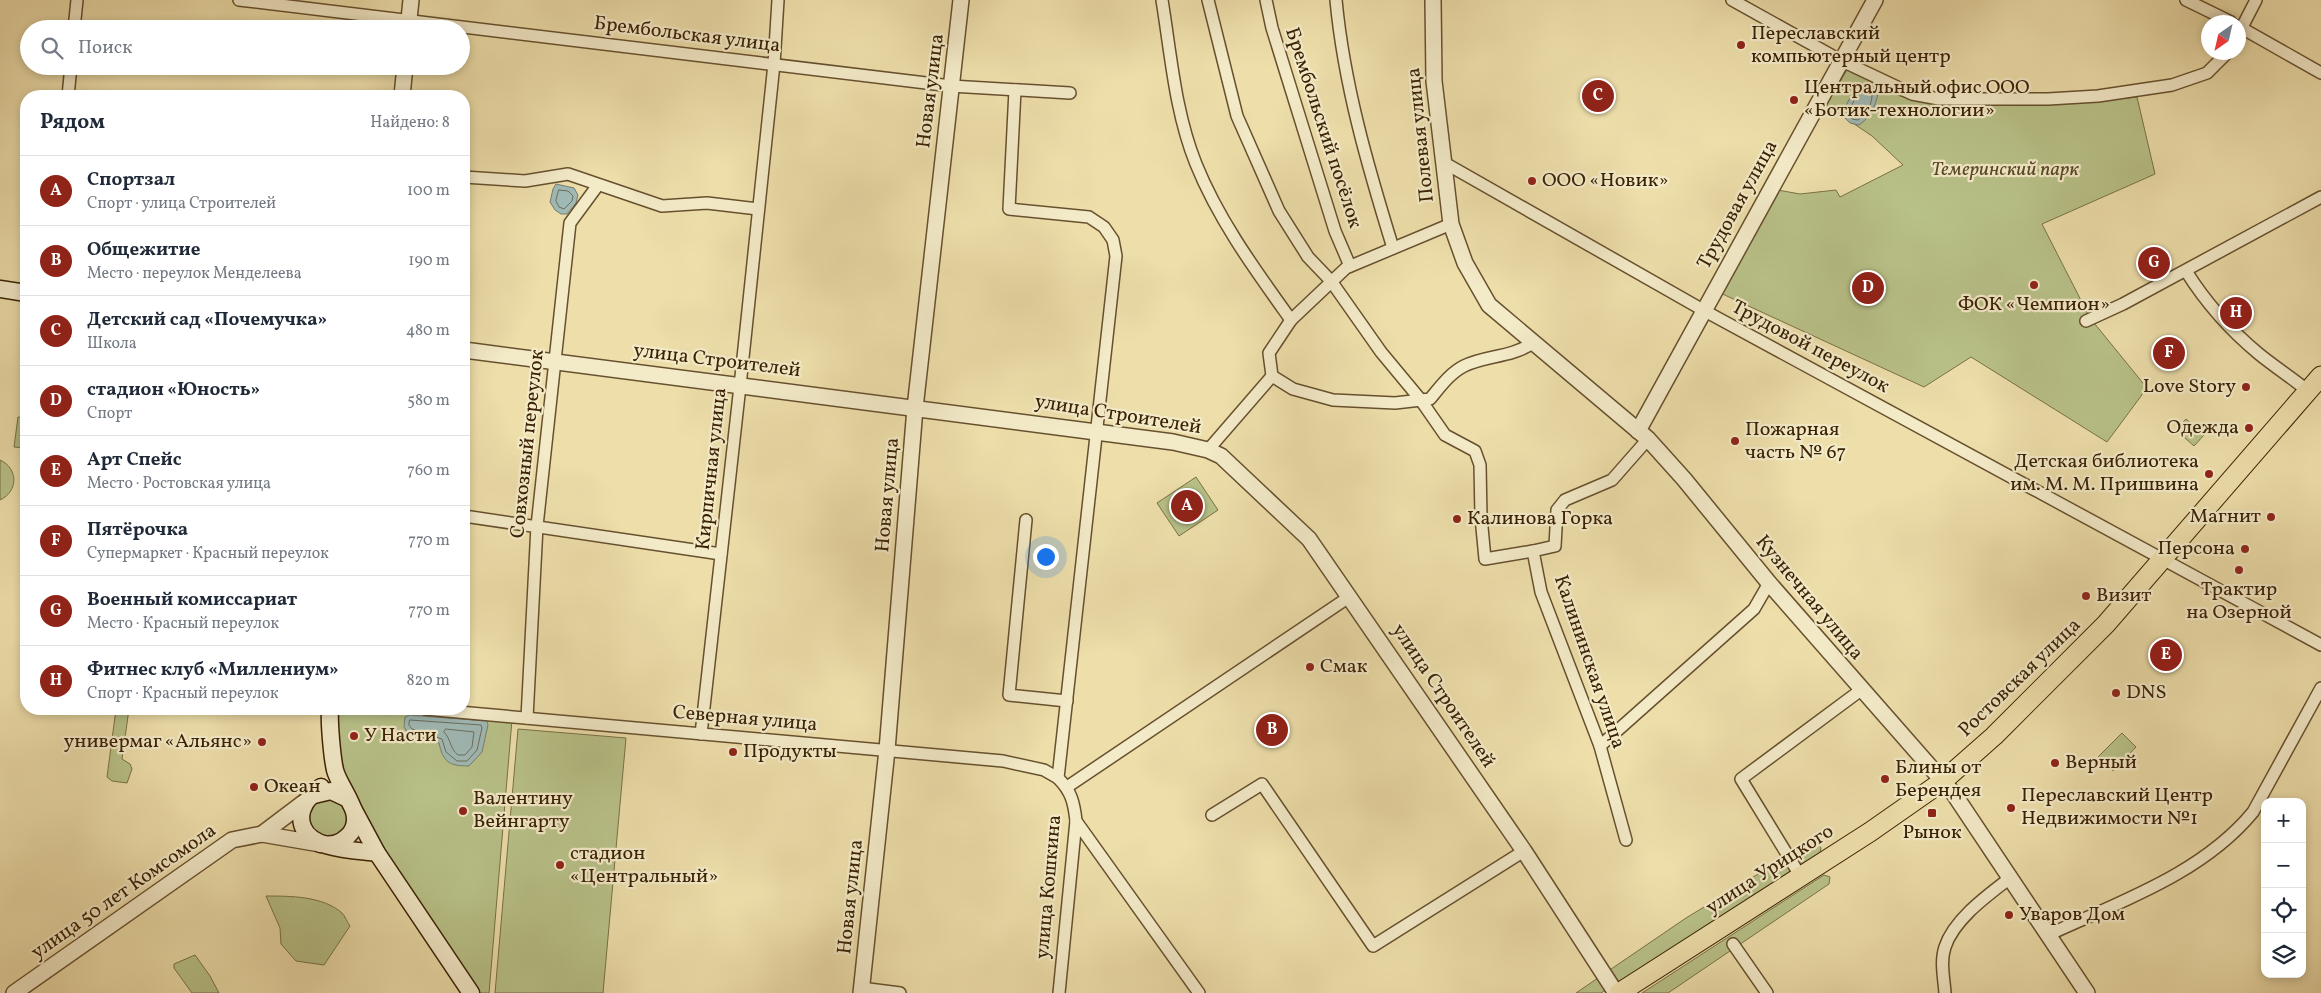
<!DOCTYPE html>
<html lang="ru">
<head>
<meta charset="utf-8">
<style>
	body { margin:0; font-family:Vollkorn,serif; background:#f2f2f3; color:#1f2937 }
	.controls { position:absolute; right:15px; bottom:15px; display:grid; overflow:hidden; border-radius:10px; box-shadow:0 2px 8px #0003 }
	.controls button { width:45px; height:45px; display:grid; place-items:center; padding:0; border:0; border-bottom:1px solid #e0e1e3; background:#fff; color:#1f2937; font:25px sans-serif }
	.compass { position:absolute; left:2201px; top:15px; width:45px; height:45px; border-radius:50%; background:#fff; box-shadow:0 2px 8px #0003; rotate:214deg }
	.you { position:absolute; left:1045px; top:556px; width:18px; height:18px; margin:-12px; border:4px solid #fff; border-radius:50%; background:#1a73e8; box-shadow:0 0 0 8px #1a73e833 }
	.badge { display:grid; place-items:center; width:32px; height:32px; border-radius:50%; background:#8f2418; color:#fff; font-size:16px; font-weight:700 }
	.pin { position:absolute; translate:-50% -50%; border:2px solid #fff; box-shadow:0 1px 5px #0006 }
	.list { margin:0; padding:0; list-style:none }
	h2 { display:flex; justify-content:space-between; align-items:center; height:65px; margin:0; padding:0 20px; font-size:21px }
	h2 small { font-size:16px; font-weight:400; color:#747a83 }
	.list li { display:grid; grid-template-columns:32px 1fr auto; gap:15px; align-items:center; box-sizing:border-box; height:70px; padding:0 20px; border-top:1px solid #e0e1e3 }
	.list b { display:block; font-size:19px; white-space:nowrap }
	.list p { margin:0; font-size:16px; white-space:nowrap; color:#747a83 }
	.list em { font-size:16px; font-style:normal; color:#747a83 }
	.icon { flex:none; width:28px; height:28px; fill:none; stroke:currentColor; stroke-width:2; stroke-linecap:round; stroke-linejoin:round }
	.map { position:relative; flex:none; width:2321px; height:993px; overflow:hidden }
	.search { position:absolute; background:#fff; box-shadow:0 2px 8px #0003; left:20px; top:20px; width:450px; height:55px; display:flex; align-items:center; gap:12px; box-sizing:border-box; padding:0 18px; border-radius:28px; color:#747a83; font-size:19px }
	.panel { position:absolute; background:#fff; box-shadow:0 2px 8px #0003; left:20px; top:90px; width:450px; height:625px; border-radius:20px }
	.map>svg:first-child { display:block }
</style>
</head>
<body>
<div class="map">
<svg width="2321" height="993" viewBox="0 0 2321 993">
	<rect width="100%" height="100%" fill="#eddeaa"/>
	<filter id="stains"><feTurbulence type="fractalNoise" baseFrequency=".004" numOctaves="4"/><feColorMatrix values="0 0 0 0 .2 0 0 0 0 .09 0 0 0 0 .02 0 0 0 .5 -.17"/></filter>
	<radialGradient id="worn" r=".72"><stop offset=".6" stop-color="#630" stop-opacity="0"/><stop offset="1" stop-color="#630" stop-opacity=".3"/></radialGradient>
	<!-- green -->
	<g fill="#b8c188" stroke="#797146">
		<polygon points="1847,70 1900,96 1920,101 2005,105 2111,100 2137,97 2155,174 2042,224 2090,318 2147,388 2107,442 1971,357 1924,387 1716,291 1772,189 1800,194 1836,190 1840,197 1903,165 1872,136 1826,105"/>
		<polygon points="18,417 26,418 26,448 14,447"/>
		<polygon points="2186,419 2204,435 2194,446 2176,430"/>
		<path d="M 0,460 C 18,468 19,491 0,500 Z"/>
		<polygon points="1196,477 1218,510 1179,536 1157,503"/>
		<polygon points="116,709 129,709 122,759 130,764 132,769 127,783 112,781 107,777"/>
		<polygon points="335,709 389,709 512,720 489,993 476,993 380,851 339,769"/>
		<polygon points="518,729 626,738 603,993 495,993"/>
		<polygon points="2122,733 2136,747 2113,771 2098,757"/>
		<polygon points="326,793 353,812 340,841 313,838 307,805"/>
		<polygon points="1817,842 1821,848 1820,853 1601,993 1576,993 1686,918 1796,851"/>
		<polygon points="1824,875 1830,877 1829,884 1668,993 1642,993"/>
		<path d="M 266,896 C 290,896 323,896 342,913 C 345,916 347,922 350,926 L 324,965 L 296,961 L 281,944 L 280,928 Z"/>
		<polygon points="195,955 210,976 219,993 192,993 174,968 174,964"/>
	</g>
	<!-- water -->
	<g fill="#9fb9b5" stroke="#777c6e">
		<path d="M 1865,83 L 1873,88 L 1878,94 C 1875,108 1870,117 1859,125 L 1850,123 L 1844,117 L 1845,107 L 1857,86 Z"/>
		<polygon points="556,184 574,188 578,195 576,203 567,214 561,214 555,210 550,202 553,189"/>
		<path d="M 409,715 L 487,721 L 488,725 L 482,752 L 469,766 C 449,766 443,762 439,743 L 408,733 L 404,727 L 405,717 Z"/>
	</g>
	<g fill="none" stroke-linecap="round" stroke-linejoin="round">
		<!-- shore -->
		<g stroke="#6c6d5c" stroke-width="1">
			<path d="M 1864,89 L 1872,95 C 1872,105 1866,114 1858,120 L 1852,119 L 1849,115 C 1850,106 1857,93 1864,89 Z"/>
			<polygon points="559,190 568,191 573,196 572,201 564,209 559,207 556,201"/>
			<polygon points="410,720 481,725 482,728 477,750 467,761 457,761 446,752 442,739 412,729 409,725"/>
			<path d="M 446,729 L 474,732 L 472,747 L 465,755 L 458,755 C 450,749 451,739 444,732 Z"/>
		</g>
		<!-- minor casing -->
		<g stroke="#67502e" stroke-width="14">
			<g id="minor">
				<polyline points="239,0 951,86 1070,93"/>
				<path d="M 1162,0 C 1171,55 1175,112 1196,164 C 1219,221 1256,271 1291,320"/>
				<polyline points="1208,0 1237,116 1279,211 1308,257 1331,281 1381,352 1420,399 1445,435 1475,451 1480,465 1481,517 1485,559 1533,551"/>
				<polyline points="1266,0 1272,28 1335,231 1350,266"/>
				<path d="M 1336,0 C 1344,85 1368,167 1393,248"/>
				<polyline points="1732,0 1840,60 1912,94 1939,99 2048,99 2098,96 2172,85 2207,73 2228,52"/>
				<polyline points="2186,0 2231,22"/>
				<polyline points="2238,26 2321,73"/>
				<polyline points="74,29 77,0"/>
				<polyline points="2238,35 2256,0"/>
				<path d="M 1015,90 L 1009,209 L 1089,217 L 1104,227 L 1113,240 L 1116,256 L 1058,778 C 1071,791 1074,802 1076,821 L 1059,993"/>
				<polyline points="68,96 71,66"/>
				<polyline points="1443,162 1703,310 2321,645"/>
				<polyline points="464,177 525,181 568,174 662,206 707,203 758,209"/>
				<path d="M 2186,271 C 2206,303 2230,330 2259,354 C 2275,367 2292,378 2308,391"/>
				<polyline points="2086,321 2123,304 2321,197"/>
				<path d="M 1272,376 L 1293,389 L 1333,400 L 1395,403 L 1430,399 C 1440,387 1450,373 1464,366 C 1487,355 1510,358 1533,343"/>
				<polyline points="1208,450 1272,376 1269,353 1291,320 1346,268 1451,224"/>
				<polyline points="464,516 721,554"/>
				<polyline points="1026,520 1009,695 1067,701"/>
				<polyline points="425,709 1003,761 1044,770 1058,778"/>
				<polyline points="527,718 537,526 570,223 598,185"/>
				<polyline points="701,734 740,386 774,64 778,0"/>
				<polyline points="1600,746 1754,609 1769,583"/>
				<polyline points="1067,787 1349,597"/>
				<polyline points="1212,815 1262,784 1373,946 1524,851"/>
				<polyline points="1076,821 1199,993"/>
				<polyline points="1626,840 1600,746 1541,592 1533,551 1555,546 1557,510 1565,500 1612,480 1648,439"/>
				<polyline points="1801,877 1741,779 1861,690"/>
				<path d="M 2048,935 C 2119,902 2202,874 2253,812 L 2321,688"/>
				<polyline points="1733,944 1767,993"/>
				<polyline points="861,988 900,993"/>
				<path d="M 1945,993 C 1944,978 1940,962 1945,947 C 1954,919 1988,895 2010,878"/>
			</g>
		</g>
		<!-- tertiary casing -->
		<g stroke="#67502e" stroke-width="18">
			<g id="tertiary">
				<polyline points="1433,0 1434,81 1451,224 1465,263 1489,305 1648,439 1684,479 1769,583 1954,794 2087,993"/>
				<polyline points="408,29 411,0"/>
				<polyline points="402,96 405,66"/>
				<polyline points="464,350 1173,442 1208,450 1221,456 1309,539 1524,851 1616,993"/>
				<polyline points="1638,431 1875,0"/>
				<polyline points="262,834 311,797"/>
				<polyline points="14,993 232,840 262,834 320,844"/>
				<polyline points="861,993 887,750 915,408 961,0"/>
			</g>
		</g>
		<!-- secondary casing -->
		<g stroke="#3a2104" stroke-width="19">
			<g id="secondary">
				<polyline points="0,289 26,293"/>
				<path d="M 321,787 C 316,792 308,798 305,804 C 301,811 300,820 303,827 C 311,850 356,850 377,853"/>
				<polyline points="314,795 331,791 348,799 377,853 471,993"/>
				<path d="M 320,844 C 331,845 339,845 348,836 C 368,816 340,790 335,770 C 332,757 329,722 330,709"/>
			</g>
		</g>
		<!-- primary casing -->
		<g stroke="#3a2104" stroke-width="21">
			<polyline id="primary" points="1619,993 1870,832 1943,781 1994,736 2106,624 2321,376"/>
		</g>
		<!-- minor -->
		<use href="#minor" stroke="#f3eac8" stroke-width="11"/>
		<!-- tertiary -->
		<use href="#tertiary" stroke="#f3eac8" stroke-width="15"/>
		<!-- secondary -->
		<use href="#secondary" stroke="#f3eac8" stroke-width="16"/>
		<!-- primary -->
		<use href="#primary" stroke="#eddeaa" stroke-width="19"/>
	</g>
	<!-- markers -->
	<g fill="#8f2418" stroke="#f3eac8" stroke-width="2">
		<circle cx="1741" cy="45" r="5"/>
		<circle cx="1794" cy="100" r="5"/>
		<circle cx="1532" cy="181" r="5"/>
		<circle cx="2034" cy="285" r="5"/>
		<circle cx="2246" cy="387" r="5"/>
		<circle cx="2249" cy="428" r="5"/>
		<circle cx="1735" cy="441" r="5"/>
		<circle cx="2209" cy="474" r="5"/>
		<circle cx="2271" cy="517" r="5"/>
		<circle cx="1457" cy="519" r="5"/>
		<circle cx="2245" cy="549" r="5"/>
		<circle cx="2239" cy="570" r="5"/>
		<circle cx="2086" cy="596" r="5"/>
		<circle cx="1310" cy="667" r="5"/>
		<circle cx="2116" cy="693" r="5"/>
		<circle cx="354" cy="736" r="5"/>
		<circle cx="262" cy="742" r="5"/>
		<circle cx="733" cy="752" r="5"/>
		<circle cx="2055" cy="763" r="5"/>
		<circle cx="1885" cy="779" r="5"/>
		<circle cx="254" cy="787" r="5"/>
		<circle cx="2011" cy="808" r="5"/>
		<circle cx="463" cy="811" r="5"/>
		<rect x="1927" y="808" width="10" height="10" rx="2.5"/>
		<circle cx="560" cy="865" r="5"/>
		<circle cx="2009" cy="915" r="5"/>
	</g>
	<g text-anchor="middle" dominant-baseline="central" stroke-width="4.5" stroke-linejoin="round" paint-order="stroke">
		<!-- poi labels -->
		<g font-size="20" fill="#3a2104" stroke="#f3eac8" text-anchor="start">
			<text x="1751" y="34">Переславский<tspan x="1751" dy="23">компьютерный центр</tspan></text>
			<text x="1804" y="88">Центральный офис ООО<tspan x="1804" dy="23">«Ботик-технологии»</tspan></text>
			<text x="1542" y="181">ООО «Новик»</text>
			<text x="2034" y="305" text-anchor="middle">ФОК «Чемпион»</text>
			<text x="2236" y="387" text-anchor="end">Love Story</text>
			<text x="2239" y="428" text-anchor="end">Одежда</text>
			<text x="1745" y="430">Пожарная<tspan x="1745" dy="23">часть № 67</tspan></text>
			<text x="2199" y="462" text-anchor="end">Детская библиотека<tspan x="2199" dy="23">им. М. М. Пришвина</tspan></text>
			<text x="2261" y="517" text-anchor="end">Магнит</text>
			<text x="1467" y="519">Калинова Горка</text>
			<text x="2235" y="549" text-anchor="end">Персона</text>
			<text x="2239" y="590" text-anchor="middle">Трактир<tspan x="2239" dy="23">на Озерной</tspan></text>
			<text x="2096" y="596">Визит</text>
			<text x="1320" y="667">Смак</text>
			<text x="2126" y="693">DNS</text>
			<text x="364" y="736">У Насти</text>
			<text x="252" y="742" text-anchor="end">универмаг «Альянс»</text>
			<text x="743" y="752">Продукты</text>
			<text x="2065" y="763">Верный</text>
			<text x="1895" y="768">Блины от<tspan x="1895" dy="23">Берендея</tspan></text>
			<text x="264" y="787">Океан</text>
			<text x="2021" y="796">Переславский Центр<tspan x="2021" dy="23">Недвижимости №1</tspan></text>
			<text x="473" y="799">Валентину<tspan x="473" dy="23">Вейнгарту</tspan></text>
			<text x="1932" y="833" text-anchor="middle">Рынок</text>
			<text x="570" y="854">стадион<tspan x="570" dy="23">«Центральный»</tspan></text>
			<text x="2019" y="915">Уваров Дом</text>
		</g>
		<!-- street labels -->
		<g font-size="20" fill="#3a2104" stroke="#f3eac8">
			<text transform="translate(687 35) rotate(7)">Брембольская улица</text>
			<text transform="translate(931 91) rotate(-83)">Новая улица</text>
			<text transform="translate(1323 128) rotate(72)">Брембольский посёлок</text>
			<text transform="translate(1421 135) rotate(-96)">Полевая улица</text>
			<text transform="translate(1738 205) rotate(-61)">Трудовая улица</text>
			<text transform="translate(1810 347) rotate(28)">Трудовой переулок</text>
			<text transform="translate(717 361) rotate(7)">улица Строителей</text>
			<text transform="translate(1118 415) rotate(9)">улица Строителей</text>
			<text transform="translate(528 444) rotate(-84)">Совхозный переулок</text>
			<text transform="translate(712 469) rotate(-84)">Кирпичная улица</text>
			<text transform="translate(888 495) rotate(-85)">Новая улица</text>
			<text transform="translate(1809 598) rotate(50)">Кузнечная улица</text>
			<text transform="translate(1589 662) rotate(71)">Калининская улица</text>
			<text transform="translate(2020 678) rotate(-44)">Ростовская улица</text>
			<text transform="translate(1443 696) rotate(56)">улица Строителей</text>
			<text transform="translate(745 719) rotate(5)">Северная улица</text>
			<text transform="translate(1770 870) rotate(-33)">улица Урицкого</text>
			<text transform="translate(1049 887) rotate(-85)">улица Кошкина</text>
			<text transform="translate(124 892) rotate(-35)">улица 50 лет Комсомола</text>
			<text transform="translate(851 897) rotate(-84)">Новая улица</text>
		</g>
		<!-- park labels -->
		<g font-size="20" font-style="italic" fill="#5a4925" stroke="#f3eac8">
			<text x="2005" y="170">Темеринский парк</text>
		</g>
	</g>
	<rect width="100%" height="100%" filter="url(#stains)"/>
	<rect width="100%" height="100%" fill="url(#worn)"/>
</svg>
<div class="controls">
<button>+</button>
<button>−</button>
<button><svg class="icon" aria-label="locate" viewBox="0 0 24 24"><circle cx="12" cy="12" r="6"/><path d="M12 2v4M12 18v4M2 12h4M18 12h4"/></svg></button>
<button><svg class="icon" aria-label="layers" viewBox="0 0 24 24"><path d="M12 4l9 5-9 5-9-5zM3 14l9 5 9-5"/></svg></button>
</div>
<svg class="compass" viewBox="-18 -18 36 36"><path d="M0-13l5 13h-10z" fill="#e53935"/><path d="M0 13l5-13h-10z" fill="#747a83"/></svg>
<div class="you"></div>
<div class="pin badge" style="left:1187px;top:506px">A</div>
<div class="pin badge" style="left:1272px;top:730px">B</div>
<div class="pin badge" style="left:1598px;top:96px">C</div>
<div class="pin badge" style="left:1868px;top:288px">D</div>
<div class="pin badge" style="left:2166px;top:655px">E</div>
<div class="pin badge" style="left:2169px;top:353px">F</div>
<div class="pin badge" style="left:2154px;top:263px">G</div>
<div class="pin badge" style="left:2236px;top:313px">H</div>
<div class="search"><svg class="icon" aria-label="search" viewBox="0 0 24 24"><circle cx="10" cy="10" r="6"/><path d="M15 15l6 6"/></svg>Поиск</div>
<section class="panel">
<h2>Рядом<small>Найдено: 8</small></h2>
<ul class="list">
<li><span class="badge">A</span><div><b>Спортзал</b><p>Спорт · улица Строителей</p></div><em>100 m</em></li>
<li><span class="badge">B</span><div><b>Общежитие</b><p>Место · переулок Менделеева</p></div><em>190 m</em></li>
<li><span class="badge">C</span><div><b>Детский сад «Почемучка»</b><p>Школа</p></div><em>480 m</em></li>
<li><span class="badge">D</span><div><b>стадион «Юность»</b><p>Спорт</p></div><em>580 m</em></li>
<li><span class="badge">E</span><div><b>Арт Спейс</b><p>Место · Ростовская улица</p></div><em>760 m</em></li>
<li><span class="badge">F</span><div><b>Пятёрочка</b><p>Супермаркет · Красный переулок</p></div><em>770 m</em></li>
<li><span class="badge">G</span><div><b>Военный комиссариат</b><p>Место · Красный переулок</p></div><em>770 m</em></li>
<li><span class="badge">H</span><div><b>Фитнес клуб «Миллениум»</b><p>Спорт · Красный переулок</p></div><em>820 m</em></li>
</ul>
</section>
</div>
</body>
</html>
